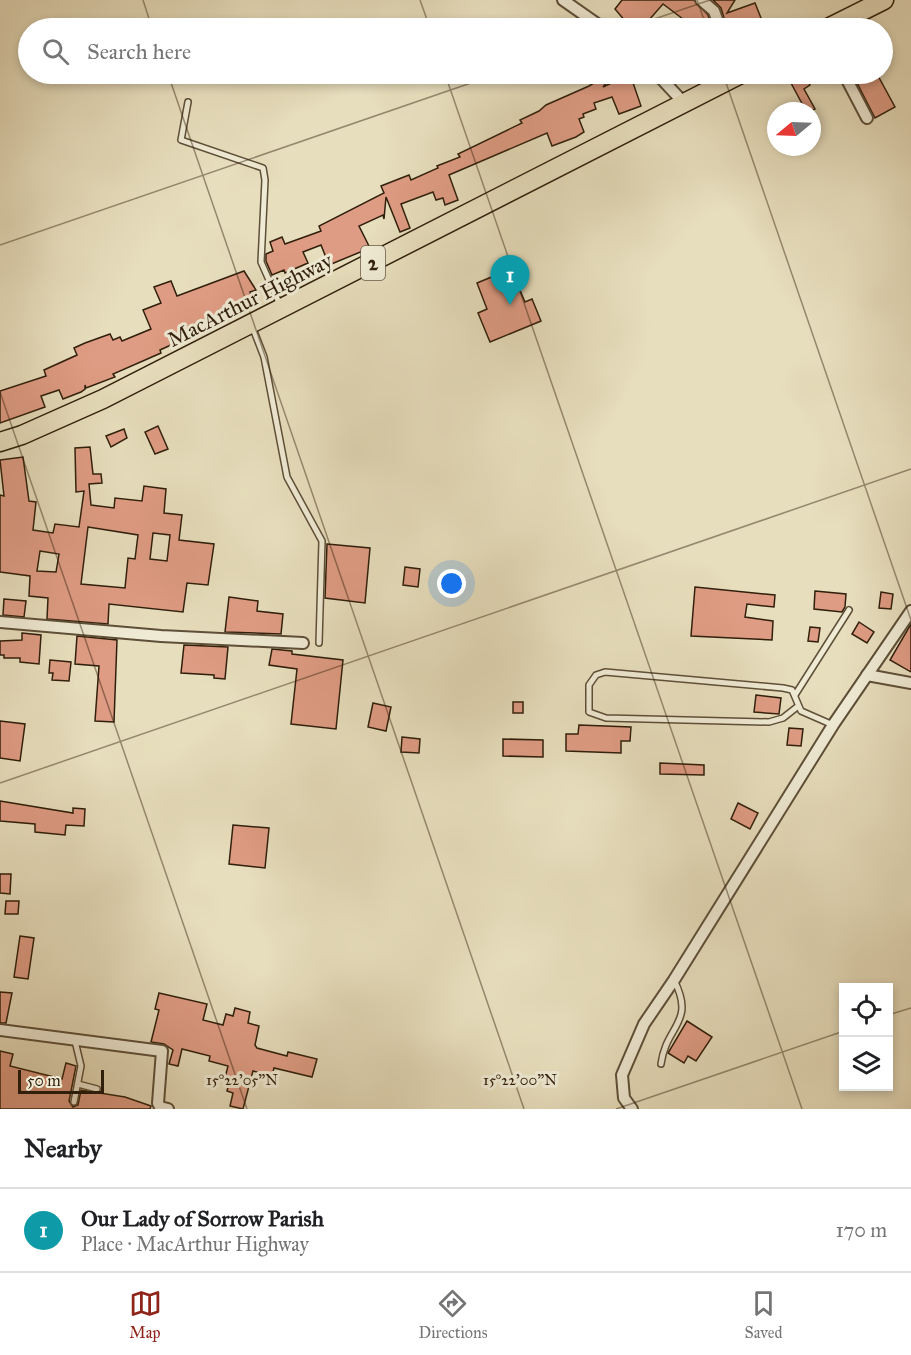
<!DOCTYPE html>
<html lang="en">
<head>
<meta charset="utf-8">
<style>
	body { margin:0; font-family:"IM FELL Great Primer",serif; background:#f6f6f6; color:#202124 }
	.controls { position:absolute; right:18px; bottom:18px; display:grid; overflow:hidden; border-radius:0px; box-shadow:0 3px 9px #0003 }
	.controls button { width:54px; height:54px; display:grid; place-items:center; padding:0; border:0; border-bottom:2px solid #e0e0e0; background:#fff; color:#202124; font:30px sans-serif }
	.compass { position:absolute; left:767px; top:102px; width:54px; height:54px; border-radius:50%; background:#fff; box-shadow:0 3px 9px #0003; rotate:251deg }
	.scale { position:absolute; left:18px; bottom:15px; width:86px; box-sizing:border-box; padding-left:6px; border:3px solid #301f0b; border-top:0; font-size:16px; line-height:21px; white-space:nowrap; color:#301f0b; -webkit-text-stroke:4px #efead4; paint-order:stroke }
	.you { position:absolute; left:452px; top:584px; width:21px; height:21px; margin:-15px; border:4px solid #fff; border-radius:50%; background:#1a73e8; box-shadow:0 0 0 9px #1a73e833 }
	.badge { display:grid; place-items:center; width:39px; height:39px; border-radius:50%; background:#8f2418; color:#fff; font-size:20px; font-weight:700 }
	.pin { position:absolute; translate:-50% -50px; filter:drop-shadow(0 2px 3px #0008) }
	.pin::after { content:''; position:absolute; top:32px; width:21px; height:18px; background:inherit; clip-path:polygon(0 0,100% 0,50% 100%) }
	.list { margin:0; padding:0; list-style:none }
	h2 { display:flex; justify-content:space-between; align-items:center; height:78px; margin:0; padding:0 24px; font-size:26px }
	h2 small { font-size:20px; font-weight:400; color:#757577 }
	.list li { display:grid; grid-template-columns:39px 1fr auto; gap:18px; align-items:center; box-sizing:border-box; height:84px; padding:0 24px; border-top:2px solid #e0e0e0 }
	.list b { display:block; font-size:22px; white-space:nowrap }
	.list p { margin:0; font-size:20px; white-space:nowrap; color:#757577 }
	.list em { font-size:20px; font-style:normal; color:#757577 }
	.icon { flex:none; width:33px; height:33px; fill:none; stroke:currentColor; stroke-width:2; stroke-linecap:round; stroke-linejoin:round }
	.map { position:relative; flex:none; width:911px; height:1109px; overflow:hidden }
	.search { position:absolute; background:#fff; box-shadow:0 3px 9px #0003; left:18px; right:18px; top:18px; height:66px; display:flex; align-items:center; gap:15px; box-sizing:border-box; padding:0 21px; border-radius:33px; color:#757577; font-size:22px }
	.sheet { height:162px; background:#fff }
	nav { display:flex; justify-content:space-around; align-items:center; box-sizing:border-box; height:84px; border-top:2px solid #e0e0e0; background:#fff; font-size:16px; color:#757577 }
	nav a { display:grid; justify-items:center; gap:3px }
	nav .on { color:#8f2418 }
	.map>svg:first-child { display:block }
</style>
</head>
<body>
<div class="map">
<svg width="911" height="1109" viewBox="0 0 911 1109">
	<rect width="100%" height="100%" fill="#e7debd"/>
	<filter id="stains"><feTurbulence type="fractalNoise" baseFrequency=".00333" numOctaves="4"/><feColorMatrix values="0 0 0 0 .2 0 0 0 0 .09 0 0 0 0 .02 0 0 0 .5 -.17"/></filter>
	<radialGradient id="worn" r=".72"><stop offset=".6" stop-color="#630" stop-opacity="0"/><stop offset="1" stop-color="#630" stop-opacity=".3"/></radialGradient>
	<!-- building -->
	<g fill="#df9c84" stroke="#301f0b" stroke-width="1.5" fill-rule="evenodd">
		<polygon points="622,0 694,0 708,15 712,28 695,28 663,4 642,28 631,28 615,9"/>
		<polygon points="713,0 735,0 727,13 755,3 765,28 727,28 721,8"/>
		<polygon points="595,74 613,74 603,87 630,74 641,106 619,114 612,97 594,103 596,109 583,114 584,117 579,119 584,132 576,137 552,146 547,133 449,175 458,200 445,205 443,198 436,200 433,192 401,204 410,228 400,232 386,197 384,219 383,215 359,226 370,248 329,265 321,245 303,252 308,263 285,273 284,270 272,275 266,261 266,254 273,251 270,242 282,237 285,244 321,231 319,226 384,193 381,186 409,175 411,180 438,168 437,166 460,157 458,154 522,123 520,120 539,111 546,105 589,86 594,83 590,75"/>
		<polygon points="861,74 877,74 895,107 875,118 854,77"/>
		<polygon points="804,75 810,85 804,89 815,109 811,111 806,111 791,83"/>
		<polygon points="511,269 525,302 532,299 541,321 490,342 478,313 487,309 477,283"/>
		<polygon points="244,271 256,290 250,292 252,298 246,300 250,309 160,350 161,353 113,374 115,377 86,388 85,385 85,389 81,392 63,399 59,390 41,396 45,407 0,423 0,391 46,376 44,370 77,355 74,348 85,343 110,334 113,340 120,337 122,341 151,329 143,310 161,303 154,287 171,281 177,296"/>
		<polygon points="158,426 168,449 155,454 145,432"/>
		<polygon points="124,429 127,438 111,447 106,436"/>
		<path d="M 90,447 L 93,474 L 101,474 L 102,483 L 89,484 L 91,505 L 114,508 L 115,498 L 142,501 L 144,486 L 166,489 L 164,513 L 182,515 L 179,540 L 214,544 L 208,585 L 187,583 L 183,612 L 109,604 L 108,624 L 47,619 L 48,598 L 29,596 L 30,576 L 0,572 L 0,495 L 4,496 L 0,460 L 23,457 L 29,501 L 36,502 L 33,530 L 53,533 L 55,524 L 79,527 L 84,491 L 76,492 L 75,448 ZM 88,527 L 138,535 L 135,559 L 128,558 L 125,588 L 81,584 ZM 153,533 L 170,535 L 167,561 L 150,559 ZM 40,551 L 59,554 L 56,572 L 37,571 Z"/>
		<polygon points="327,544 370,548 365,603 325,598"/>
		<polygon points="405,567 420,569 418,587 403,585"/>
		<polygon points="695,587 775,595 774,607 747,604 745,617 773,621 772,640 691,636"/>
		<polygon points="815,591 846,594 845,607 842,612 814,609"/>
		<polygon points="881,592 893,594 891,609 879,608"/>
		<polygon points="229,597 258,601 257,611 283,614 281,634 225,632"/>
		<polygon points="4,599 26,601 24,617 3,615"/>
		<polygon points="859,622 874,632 867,643 852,634"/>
		<polygon points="911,624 911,672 890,660"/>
		<polygon points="810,627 820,628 818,642 808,641"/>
		<polygon points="22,633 41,635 39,664 20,662 20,658 4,658 4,655 0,655 0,641 22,640"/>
		<polygon points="77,636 117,640 114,722 95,721 99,666 75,664"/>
		<polygon points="184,645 228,647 225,679 214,678 214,675 181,673"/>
		<polygon points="272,649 292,651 292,654 343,660 336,729 291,724 297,669 269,665"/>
		<polygon points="50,660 71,662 69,681 52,680 53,673 49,673"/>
		<polygon points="756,695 781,698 779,714 754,712"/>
		<rect x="513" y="702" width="10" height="11"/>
		<polygon points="373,703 391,707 386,731 368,727"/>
		<polygon points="0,721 25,724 20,761 0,758"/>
		<polygon points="579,725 631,727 630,741 621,741 621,753 566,751 566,734 578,734"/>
		<polygon points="789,728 803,729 801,746 787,745"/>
		<polygon points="402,737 420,739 419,753 401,752"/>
		<polygon points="503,739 543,740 543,757 503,756"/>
		<polygon points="660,763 704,765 704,775 660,774"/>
		<polygon points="0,801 73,813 73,808 85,809 84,826 66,825 65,835 35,832 35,824 0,821"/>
		<polygon points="738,803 758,813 750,829 731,819"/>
		<polygon points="233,825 269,828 265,868 229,864"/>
		<polygon points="0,874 11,874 10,894 0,893"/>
		<polygon points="6,901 19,901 18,914 5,914"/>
		<polygon points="20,936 34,938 28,979 14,977"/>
		<polygon points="0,992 12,993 6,1023 0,1023"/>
		<polygon points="159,993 207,1004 203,1020 223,1025 226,1014 233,1016 235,1008 250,1012 248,1023 259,1026 255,1045 257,1048 287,1056 288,1052 317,1059 312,1077 274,1068 272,1076 253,1071 243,1109 230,1106 233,1093 227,1091 230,1079 225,1078 228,1066 209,1061 210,1056 182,1049 178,1066 169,1064 173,1050 164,1044 151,1042 159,1010 155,1009"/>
		<polygon points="687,1021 712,1037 696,1061 688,1056 684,1063 668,1053"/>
		<polygon points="0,1051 13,1054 10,1066 62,1079 66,1063 76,1066 69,1101 73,1107 78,1105 81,1090 125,1097 151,1106 150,1109 0,1109"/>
	</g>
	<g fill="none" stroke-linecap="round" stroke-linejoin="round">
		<!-- service casing -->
		<g stroke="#5e4f38" stroke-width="8">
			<g id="service">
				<polyline points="188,102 181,140 263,168 265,180 261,262 280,305"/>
				<polyline points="252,326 264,357 287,477 322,541 319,643"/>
				<polyline points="795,695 849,610"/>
				<polyline points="797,707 783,718 769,722 606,718 589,712 589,685 596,675 605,672 783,688 792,690 801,711 833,725"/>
				<path d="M 661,1064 C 666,1025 696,1023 674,980"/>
				<polyline points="78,1084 97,1089"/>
				<polyline points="74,1102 81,1066 75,1041"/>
			</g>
		</g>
		<!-- minor casing -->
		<g stroke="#5e4f38" stroke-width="14">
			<g id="minor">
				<polyline points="563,0 603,28"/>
				<polyline points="701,0 714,11 720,28"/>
				<polyline points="657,74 684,103"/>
				<polyline points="844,74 867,118"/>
				<polyline points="0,622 161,636 303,643"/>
				<polyline points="867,675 911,683"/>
				<polyline points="0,1030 162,1051 158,1103 160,1107 168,1109"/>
				<polyline points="632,1109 624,1098 622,1075 644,1024 674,980 833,725 911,611"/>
			</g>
		</g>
		<!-- trunk casing -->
		<g stroke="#301f0b" stroke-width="21">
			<g id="trunk">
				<polyline points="828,28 884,0"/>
				<polyline points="0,442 22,435 103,399 741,74"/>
			</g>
		</g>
		<!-- service -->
		<use href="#service" stroke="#efead4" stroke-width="5"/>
		<!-- minor -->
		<use href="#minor" stroke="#efead4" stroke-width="10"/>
		<!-- trunk -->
		<use href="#trunk" stroke="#e7debd" stroke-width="18"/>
	</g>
	<!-- ticks -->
	<path fill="none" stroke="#301f0b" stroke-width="1.5" stroke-opacity="0.45" d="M 143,0 L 152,28M 420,0 L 430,28M 697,0 L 707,28M 628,28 L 710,0M 168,74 L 524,1109M 445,74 L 802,1109M 723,74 L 911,620M 0,245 L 497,74M 0,392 L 247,1109M 0,783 L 911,469M 888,1015 L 911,1008M 616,1109 L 844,1031"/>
	<g text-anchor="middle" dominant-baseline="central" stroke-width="6" stroke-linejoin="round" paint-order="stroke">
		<!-- shield labels -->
		<rect fill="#efead4" stroke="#695c47" stroke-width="1.5" x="361" y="246" width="24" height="34" rx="4.5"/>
		<g font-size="20" font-weight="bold" fill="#301f0b">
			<text x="373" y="263">2</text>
		</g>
		<!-- street labels -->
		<g font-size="21" fill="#301f0b" stroke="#efead4">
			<text transform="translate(250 300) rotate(-27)">MacArthur Highway</text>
		</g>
	</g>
	<g font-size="15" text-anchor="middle" fill="#301f0b" stroke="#efead4" stroke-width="6" stroke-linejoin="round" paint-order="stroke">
		<text x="242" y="1085">15°22'05"N</text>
		<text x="520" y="1085">15°22'00"N</text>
	</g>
	<rect width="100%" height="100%" filter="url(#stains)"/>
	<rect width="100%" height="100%" fill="url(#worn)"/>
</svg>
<div class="controls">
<button><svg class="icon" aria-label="locate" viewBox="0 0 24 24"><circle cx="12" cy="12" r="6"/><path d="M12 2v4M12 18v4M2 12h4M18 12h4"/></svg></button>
<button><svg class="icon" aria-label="layers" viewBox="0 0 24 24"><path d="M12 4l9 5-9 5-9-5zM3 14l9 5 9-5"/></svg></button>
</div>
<svg class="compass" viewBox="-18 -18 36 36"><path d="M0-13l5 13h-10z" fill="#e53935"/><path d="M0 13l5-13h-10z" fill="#757577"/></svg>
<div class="scale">50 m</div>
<div class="you"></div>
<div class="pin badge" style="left:510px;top:305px;background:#0f9aa8">1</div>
<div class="search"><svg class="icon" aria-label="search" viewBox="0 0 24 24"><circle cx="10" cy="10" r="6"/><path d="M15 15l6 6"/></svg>Search here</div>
</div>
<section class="sheet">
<h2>Nearby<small></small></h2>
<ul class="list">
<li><span class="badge" style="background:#0f9aa8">1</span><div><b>Our Lady of Sorrow Parish</b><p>Place · MacArthur Highway</p></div><em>170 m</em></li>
</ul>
</section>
<nav>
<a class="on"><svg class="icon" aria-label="map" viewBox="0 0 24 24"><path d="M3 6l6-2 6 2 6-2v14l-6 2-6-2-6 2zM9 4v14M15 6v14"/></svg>Map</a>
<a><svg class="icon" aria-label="directions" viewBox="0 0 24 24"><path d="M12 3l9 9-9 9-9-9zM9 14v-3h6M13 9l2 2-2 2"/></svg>Directions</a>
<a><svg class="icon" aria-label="saved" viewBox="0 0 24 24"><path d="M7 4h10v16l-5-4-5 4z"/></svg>Saved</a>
</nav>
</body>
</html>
